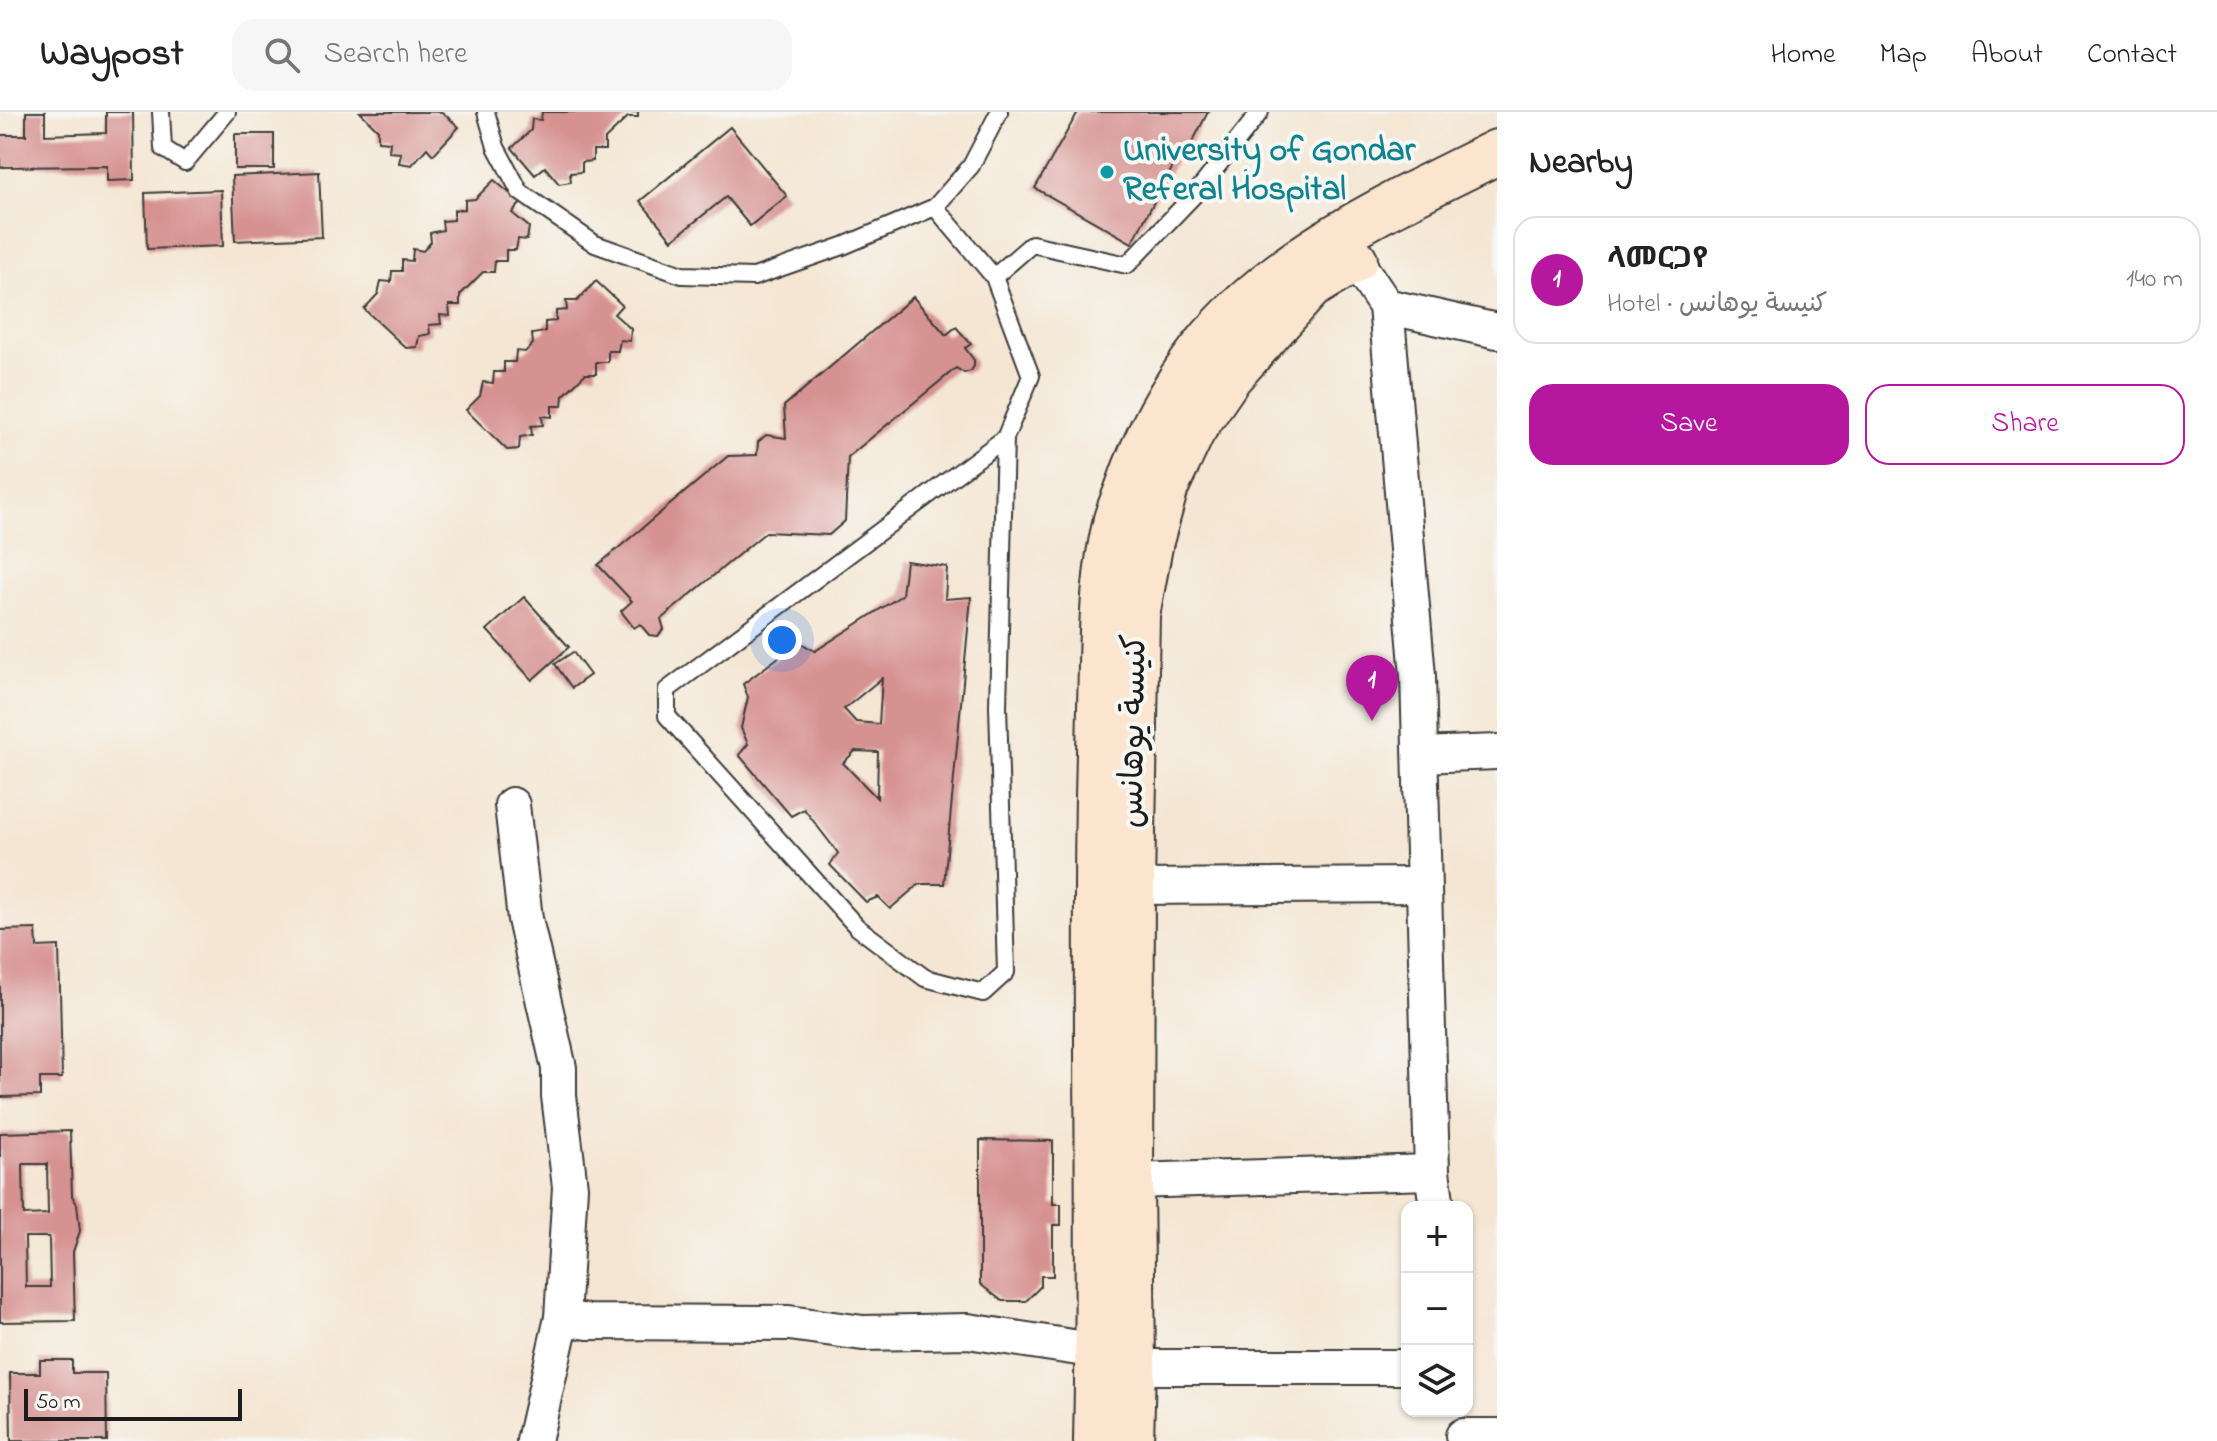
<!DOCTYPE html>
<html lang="en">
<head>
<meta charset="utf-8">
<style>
	body { margin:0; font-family:"Indie Flower","Playpen Sans Arabic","Noto Sans Ethiopic",sans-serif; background:#f6f6f6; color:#222 }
	.controls { position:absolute; right:24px; bottom:24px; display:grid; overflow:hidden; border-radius:16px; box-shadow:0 2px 6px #0004 }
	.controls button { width:72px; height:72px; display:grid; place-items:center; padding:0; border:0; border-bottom:2px solid #e0e0e0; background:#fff; color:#222; font:40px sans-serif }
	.scale { position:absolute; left:24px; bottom:20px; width:218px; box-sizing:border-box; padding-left:8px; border:4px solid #1c1c1c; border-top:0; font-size:22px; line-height:28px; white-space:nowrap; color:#1c1c1c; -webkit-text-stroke:6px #f6f6f2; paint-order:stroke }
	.you { position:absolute; left:782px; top:528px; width:28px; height:28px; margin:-20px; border:6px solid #fff; border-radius:50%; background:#1a73e8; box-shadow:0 0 0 12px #1a73e833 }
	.badge { display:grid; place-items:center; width:52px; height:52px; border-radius:50%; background:#b5179e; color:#fff; font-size:26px; font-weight:700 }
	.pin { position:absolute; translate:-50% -66px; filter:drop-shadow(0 2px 4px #0008) }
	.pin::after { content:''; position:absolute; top:42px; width:28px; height:24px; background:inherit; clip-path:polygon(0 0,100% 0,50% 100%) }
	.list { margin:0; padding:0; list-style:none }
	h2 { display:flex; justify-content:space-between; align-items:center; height:104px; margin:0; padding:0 32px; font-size:34px }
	h2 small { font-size:26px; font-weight:400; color:#767676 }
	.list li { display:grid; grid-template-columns:52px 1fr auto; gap:24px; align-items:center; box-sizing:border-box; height:128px; margin:0 16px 16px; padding:0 16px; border:2px solid #e0e0e0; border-radius:24px }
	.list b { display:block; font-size:30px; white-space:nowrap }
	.list p { margin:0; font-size:26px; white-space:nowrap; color:#767676 }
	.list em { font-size:26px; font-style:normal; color:#767676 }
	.actions { display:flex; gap:16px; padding:24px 32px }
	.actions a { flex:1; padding:18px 0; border:2px solid #b5179e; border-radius:24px; text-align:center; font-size:28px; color:#b5179e }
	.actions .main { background:#b5179e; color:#fff }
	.icon { flex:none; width:44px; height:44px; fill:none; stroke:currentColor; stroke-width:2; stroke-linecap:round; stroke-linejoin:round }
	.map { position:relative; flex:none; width:1497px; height:1329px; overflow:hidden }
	header { display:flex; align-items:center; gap:48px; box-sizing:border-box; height:112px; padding:0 40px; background:#fff; border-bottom:2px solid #e0e0e0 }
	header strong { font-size:38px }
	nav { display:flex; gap:44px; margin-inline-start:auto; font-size:28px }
	.search { width:560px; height:72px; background:#f6f6f6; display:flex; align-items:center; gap:20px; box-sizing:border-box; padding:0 28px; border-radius:24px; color:#767676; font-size:30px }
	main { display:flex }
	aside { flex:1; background:#fff }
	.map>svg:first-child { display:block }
</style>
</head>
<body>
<header>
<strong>Waypost</strong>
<div class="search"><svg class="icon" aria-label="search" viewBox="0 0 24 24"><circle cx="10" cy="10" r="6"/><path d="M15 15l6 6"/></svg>Search here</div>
<nav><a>Home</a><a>Map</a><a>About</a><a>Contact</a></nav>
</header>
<main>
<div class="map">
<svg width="1497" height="1329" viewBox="0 0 1497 1329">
	<rect width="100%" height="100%" fill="#f6f6f2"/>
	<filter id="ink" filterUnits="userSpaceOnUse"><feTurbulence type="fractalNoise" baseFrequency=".0125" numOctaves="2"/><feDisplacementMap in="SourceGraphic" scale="16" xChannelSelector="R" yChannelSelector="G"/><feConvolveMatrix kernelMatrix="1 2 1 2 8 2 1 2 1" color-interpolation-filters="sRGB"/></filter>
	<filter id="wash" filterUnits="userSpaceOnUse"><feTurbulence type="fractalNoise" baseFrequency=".006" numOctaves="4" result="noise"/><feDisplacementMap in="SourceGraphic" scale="32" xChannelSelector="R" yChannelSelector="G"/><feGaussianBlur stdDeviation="1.8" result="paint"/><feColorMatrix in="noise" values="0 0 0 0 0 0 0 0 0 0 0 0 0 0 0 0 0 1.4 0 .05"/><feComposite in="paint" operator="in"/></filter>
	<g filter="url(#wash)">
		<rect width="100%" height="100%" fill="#f4e6d3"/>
		<g id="blocks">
			<!-- building -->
			<g fill="#d69291" fill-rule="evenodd">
				<polygon points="26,0 45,0 45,23 106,21 106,0 133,0 134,68 107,69 107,54 0,55 0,23 26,23"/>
				<polygon points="360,0 442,0 459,15 433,43 427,36 412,53 399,51 401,41 389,40 390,30 378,29 378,18"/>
				<polygon points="542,0 638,0 638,5 628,5 605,27 605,38 593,38 593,49 582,50 582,60 570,61 571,70 559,72 545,55 535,63 512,36 531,18 532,7 541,8"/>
				<polygon points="1078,0 1208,0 1193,29 1178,45 1132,131 1035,76"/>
				<polygon points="730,15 787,84 750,114 726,85 672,128 640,89"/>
				<rect x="235" y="22" width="39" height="35"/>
				<polygon points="319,60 322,125 235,129 232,64"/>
				<polygon points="494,68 521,91 512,101 529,115 527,128 518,127 516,138 506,138 506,149 495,149 494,160 483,160 460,183 460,193 449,193 450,204 440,203 441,212 429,213 430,222 419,224 417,235 406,236 364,197 378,182 381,169 391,170 392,159 402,159 402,148 412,149 413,137 423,139 431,130 430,121 443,118 442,109 454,108 454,98 465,97 465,88 475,87"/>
				<polygon points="221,78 223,134 147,137 145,81"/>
				<polygon points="596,169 622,193 614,202 631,217 630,229 620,228 618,239 608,239 608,250 596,250 596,262 585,262 563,284 562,294 552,294 552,305 542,304 543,313 531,314 532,323 520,325 519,337 507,338 466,298 480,284 483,270 493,271 494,260 504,260 504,250 515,250 516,239 525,240 533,232 532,222 545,220 545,210 556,209 556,199 567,198 566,189 577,189"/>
				<polygon points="913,185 946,223 956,215 971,232 965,236 974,248 974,254 971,259 964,261 956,256 848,345 845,409 829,423 766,420 661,507 664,517 658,524 649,523 640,512 634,516 621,499 632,489 598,453 728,344 757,343 758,330 766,323 786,326 784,294"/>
				<path d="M 906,449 L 947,455 L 945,487 L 971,485 L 944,772 L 919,772 L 890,797 L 878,785 L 866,790 L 830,753 L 838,741 L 804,697 L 791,704 L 739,643 L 748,632 L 741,616 L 748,585 L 743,572 L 799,530 L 815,539 L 902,483 ZM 882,566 L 879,612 L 856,610 L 844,597 ZM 855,639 L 878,640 L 877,686 L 843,651 Z"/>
				<polygon points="524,485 569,535 532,568 487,518"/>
				<polygon points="573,540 590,563 572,576 555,552"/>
				<polygon points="36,817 37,835 59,834 62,966 40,966 40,984 0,985 0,818"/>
				<path d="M 70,1019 L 72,1084 L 77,1092 L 80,1119 L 73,1140 L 75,1209 L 0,1210 L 0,1021 ZM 23,1052 L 47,1052 L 48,1102 L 24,1103 ZM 25,1125 L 49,1125 L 50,1175 L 26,1175 Z"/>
				<polygon points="980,1028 1053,1029 1053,1092 1061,1092 1061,1113 1053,1113 1053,1164 1041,1164 1041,1174 1026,1189 1002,1189 980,1172"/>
				<polygon points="40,1248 72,1248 72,1261 106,1261 107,1329 11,1329 10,1261 40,1261"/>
			</g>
		</g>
	</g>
	<g filter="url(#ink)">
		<use href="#blocks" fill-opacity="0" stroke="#3c3a37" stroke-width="2"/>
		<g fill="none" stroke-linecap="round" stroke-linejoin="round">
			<!-- lane casing -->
			<g stroke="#3c3a37" stroke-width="20">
				<g id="lane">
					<polyline points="161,0 163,36 185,50 227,0"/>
					<polyline points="486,0 496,35 520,80 595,132 682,163 754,165 843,134 935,95 971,54 999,0"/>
					<polyline points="935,95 994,165 1031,264 1005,326 667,578 667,604 857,815 925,866 983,881 1006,860 998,594 1005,326"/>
					<polyline points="994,165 1032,132 1127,153 1196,81 1260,0"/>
				</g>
			</g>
			<!-- street casing -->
			<g stroke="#3c3a37" stroke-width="38">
				<g id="street">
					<polyline points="1341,127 1386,194 1418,564 1432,1060 1437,1095"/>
					<polyline points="1386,194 1497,219"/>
					<polyline points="1421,643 1497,640"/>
					<polyline points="512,693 525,807 559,956 559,984 570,1075 562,1206 534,1329"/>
					<polyline points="1107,772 1132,775 1422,773"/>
					<polyline points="1131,1069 1432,1060"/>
					<polyline points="562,1206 588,1210 789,1211 863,1221 968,1219 1098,1239 1133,1255 1407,1255"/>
					<polyline points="1463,1324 1497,1324"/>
				</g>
			</g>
			<!-- secondary casing -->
			<g stroke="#3c3a37" stroke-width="48">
				<g id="secondary">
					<path d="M 1096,1329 C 1101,1114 1094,900 1098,685 C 1099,641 1100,597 1101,552 C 1102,506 1104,458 1115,412 C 1117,401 1123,389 1127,378 C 1145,326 1170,278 1204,235 C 1278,143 1393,92 1497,40"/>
					<polyline points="1131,1329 1133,1255 1131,1069 1132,775 1137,503 1151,429 1166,375 1193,318 1230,264 1310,175 1355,148"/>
				</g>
			</g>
			<!-- lane -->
			<use href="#lane" stroke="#fff" stroke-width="16"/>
			<!-- street -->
			<use href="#street" stroke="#fff" stroke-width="34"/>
			<!-- secondary -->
			<use href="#secondary" stroke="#fce5cf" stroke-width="44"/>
		</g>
	</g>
	<!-- markers -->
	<circle fill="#0f9aa8" stroke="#f6f6f2" stroke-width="3" cx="1107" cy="60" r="8"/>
	<g text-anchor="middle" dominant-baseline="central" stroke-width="8" stroke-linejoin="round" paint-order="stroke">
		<!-- culture labels -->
		<g font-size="34" font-weight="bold" fill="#0d838f" stroke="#f6f6f2" text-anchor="start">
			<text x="1123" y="40">University of Gondar<tspan x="1123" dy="39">Referal Hospital</tspan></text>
		</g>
		<!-- street labels -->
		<g font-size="34" fill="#1c1c1c" stroke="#f6f6f2">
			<text transform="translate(1135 619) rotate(-89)">كنيسة يوهانس</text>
		</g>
	</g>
</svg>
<div class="controls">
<button>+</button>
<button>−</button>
<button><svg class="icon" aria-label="layers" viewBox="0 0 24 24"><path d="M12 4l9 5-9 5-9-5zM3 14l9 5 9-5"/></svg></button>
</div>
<div class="scale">50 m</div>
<div class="you"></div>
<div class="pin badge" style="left:1372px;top:609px">1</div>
</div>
<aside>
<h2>Nearby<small></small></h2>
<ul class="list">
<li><span class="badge">1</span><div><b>ላመርጋየ</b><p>Hotel · كنيسة يوهانس</p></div><em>140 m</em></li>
</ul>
<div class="actions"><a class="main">Save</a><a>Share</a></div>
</aside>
</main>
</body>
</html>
